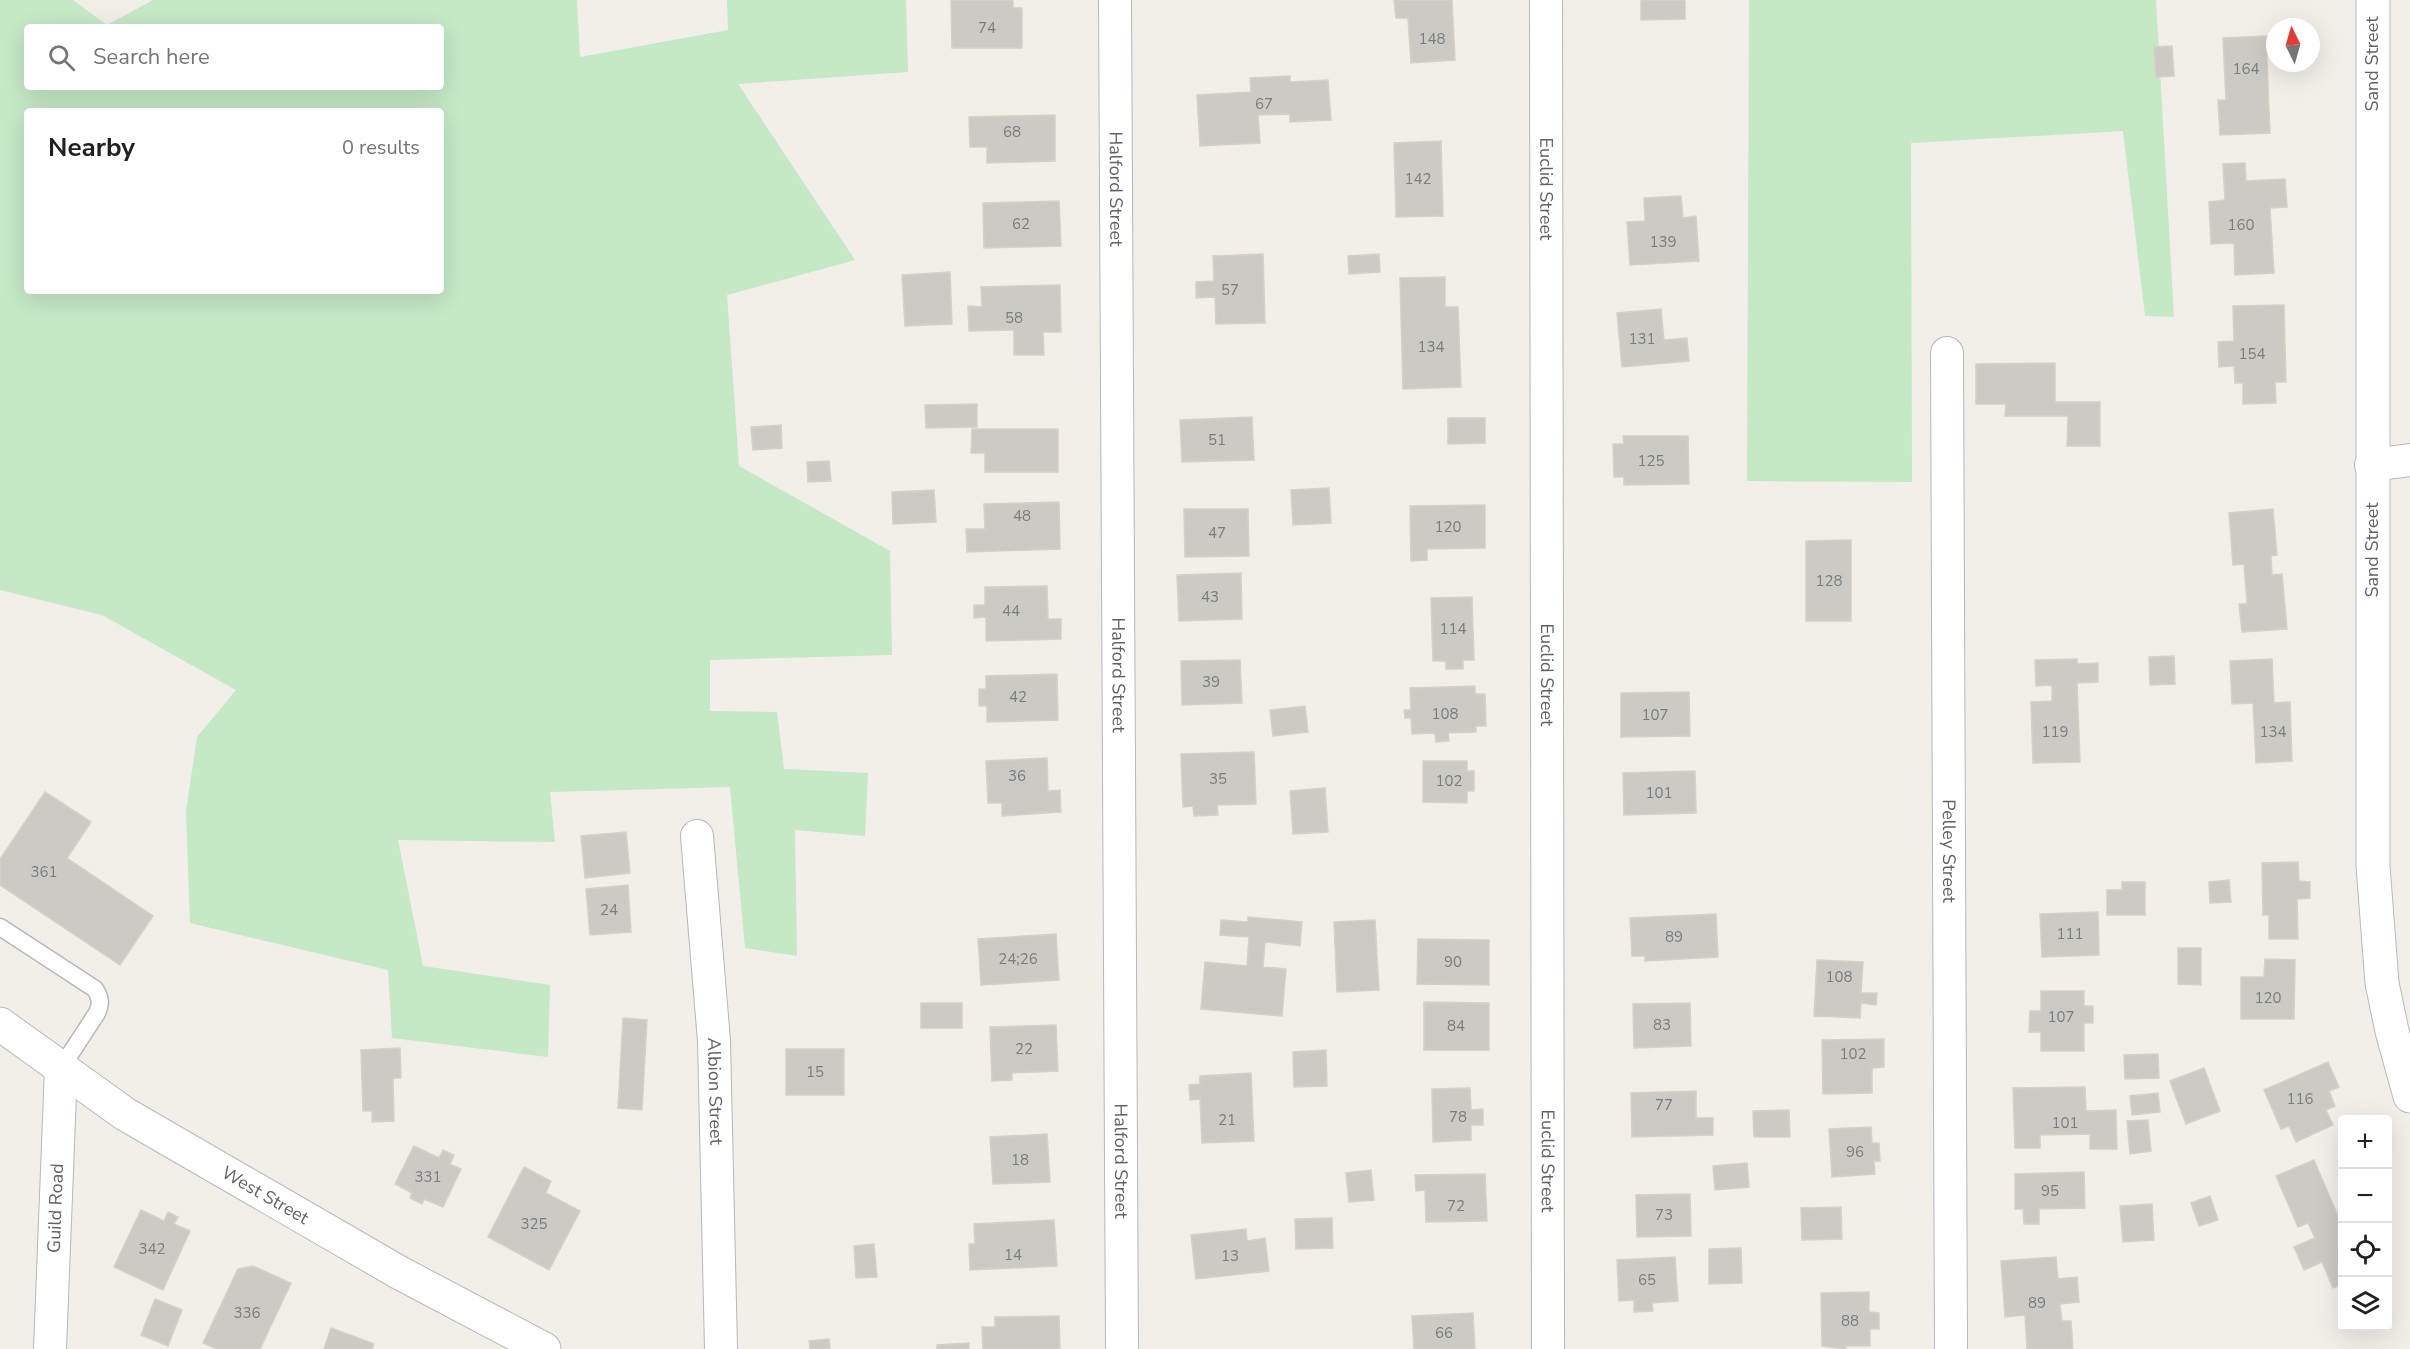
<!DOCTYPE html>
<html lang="en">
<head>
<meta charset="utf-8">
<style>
	body { margin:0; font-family:"Nunito Sans",sans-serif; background:#f6f6f6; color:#202124 }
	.controls { position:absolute; right:18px; bottom:18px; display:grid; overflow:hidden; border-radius:6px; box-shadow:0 6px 24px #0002 }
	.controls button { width:54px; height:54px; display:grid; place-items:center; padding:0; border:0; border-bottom:2px solid #e0e0e0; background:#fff; color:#202124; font:30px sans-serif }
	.compass { position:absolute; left:2266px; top:18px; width:54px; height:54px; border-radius:50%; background:#fff; box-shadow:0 6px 24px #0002; rotate:355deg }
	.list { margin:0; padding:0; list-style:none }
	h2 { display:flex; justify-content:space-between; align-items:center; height:78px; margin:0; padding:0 24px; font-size:26px }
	h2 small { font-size:20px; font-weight:400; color:#757577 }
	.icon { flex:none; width:33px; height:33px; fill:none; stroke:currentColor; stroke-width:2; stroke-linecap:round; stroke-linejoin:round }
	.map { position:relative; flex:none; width:2410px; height:1349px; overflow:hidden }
	.search { position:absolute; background:#fff; box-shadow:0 6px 24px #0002; left:24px; top:24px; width:420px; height:66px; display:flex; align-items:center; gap:15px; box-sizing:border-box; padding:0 21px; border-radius:6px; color:#757577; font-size:22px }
	.panel { position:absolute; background:#fff; box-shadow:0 6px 24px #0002; left:24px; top:108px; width:420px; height:186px; border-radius:6px }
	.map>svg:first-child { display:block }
</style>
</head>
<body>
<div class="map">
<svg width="2410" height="1349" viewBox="0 0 2410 1349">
	<rect width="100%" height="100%" fill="#f1efe8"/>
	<!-- green -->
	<g fill="#c5e8c5" fill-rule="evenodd">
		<path d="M 0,0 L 73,0 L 107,25 L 153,0 L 577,0 L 580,57 L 728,30 L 727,0 L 906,0 L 908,72 L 738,84 L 855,260 L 727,295 L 739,466 L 890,551 L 892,655 L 710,660 L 710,711 L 777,712 L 784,769 L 868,773 L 865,836 L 795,830 L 797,956 L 745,948 L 730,787 L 550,792 L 555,842 L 398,840 L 423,966 L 550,985 L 548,1057 L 392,1038 L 388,970 L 190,923 L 186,811 L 197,737 L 236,690 L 102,615 L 0,590 ZM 27,27 L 441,27 L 441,87 L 27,87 ZM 27,111 L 441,111 L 441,291 L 27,291 Z"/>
		<polygon points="1749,0 2156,0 2174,317 2145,316 2123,131 1911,143 1912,482 1747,481"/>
	</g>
	<!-- building -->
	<g fill="#cccac5" stroke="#d6d1c6" stroke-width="1.5">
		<polygon points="951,0 1013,0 1013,8 1022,8 1022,48 952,48"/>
		<polygon points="1394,0 1452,0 1455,60 1411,63 1408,18 1396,18"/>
		<polygon points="1641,0 1685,0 1685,19 1641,20"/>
		<polygon points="2266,36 2270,133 2220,135 2218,100 2226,100 2223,38"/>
		<polygon points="2172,46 2174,76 2156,77 2154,47"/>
		<polygon points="1290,76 1290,82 1328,80 1331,120 1290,122 1290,114 1258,115 1260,143 1200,146 1197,95 1251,92 1250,78"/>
		<polygon points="1055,115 1055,161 987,163 987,147 970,147 969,117"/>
		<polygon points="1441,141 1443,216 1396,217 1394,143"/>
		<polygon points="2245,163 2246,181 2285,179 2287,207 2270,208 2274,273 2235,275 2234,243 2211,244 2209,202 2225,200 2223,164"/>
		<polygon points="1681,196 1683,218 1696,216 1699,261 1630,265 1627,222 1645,221 1644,198"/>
		<polygon points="1059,201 1061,246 984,248 983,203"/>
		<polygon points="1263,254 1265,323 1216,324 1215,297 1196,298 1196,282 1214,281 1213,256"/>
		<polygon points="1379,254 1380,272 1349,274 1348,256"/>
		<polygon points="950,272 952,324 905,326 902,275"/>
		<polygon points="1445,277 1445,307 1458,307 1461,387 1403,389 1400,278"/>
		<polygon points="1060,285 1061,332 1043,332 1044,355 1014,355 1014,330 969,331 968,306 982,307 981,287"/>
		<polygon points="2284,305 2286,382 2275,382 2276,403 2243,404 2243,383 2235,383 2234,366 2219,367 2218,342 2234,341 2233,306"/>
		<polygon points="1661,309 1664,340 1687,338 1689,361 1622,367 1617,313"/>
		<polygon points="2055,363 2055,402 2100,402 2100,446 2067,446 2068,416 2005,416 2006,404 1976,404 1976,364"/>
		<polygon points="977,404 977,427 926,428 925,405"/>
		<polygon points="1252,417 1254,460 1182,462 1180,420"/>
		<polygon points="1448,418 1485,418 1485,443 1448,444"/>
		<polygon points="781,425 782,448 753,450 751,427"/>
		<polygon points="972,429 1058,429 1058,472 985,472 985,453 971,453"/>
		<polygon points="1623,436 1688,436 1689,484 1624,485 1624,477 1614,477 1613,444 1624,444"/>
		<polygon points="829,461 831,481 808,482 807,462"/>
		<polygon points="1329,488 1331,523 1293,525 1291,490"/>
		<polygon points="934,490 936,522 893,524 892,492"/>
		<polygon points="1059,502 1060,549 967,552 966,529 985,529 984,504"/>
		<polygon points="1485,505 1485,548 1427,549 1427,560 1411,561 1410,506"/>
		<polygon points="1184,509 1248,509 1249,556 1185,557"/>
		<polygon points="2273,509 2277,555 2271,556 2272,575 2282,574 2287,629 2242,632 2239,604 2247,604 2244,564 2233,565 2229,513"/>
		<polygon points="1851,540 1851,621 1806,621 1806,541"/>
		<polygon points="1241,573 1242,619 1179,621 1177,575"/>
		<polygon points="1047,586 1048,619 1061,619 1061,639 986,641 986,617 974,618 974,605 985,605 985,587"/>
		<polygon points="1472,597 1474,660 1463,660 1463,669 1446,669 1446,661 1433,661 1431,598"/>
		<polygon points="2174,656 2175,684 2150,685 2149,657"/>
		<polygon points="2077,659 2077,664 2098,663 2098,682 2077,683 2080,762 2033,763 2031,702 2052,701 2052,685 2036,686 2035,660"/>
		<polygon points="2272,659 2274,703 2290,702 2292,761 2256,763 2253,703 2232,704 2230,661"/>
		<polygon points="1240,660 1242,703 1182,705 1181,661"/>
		<polygon points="1057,674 1058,720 987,722 987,706 979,706 979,689 986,689 986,676"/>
		<polygon points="1475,686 1475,694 1485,694 1486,726 1476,726 1476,732 1448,733 1449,741 1436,742 1435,733 1412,734 1411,718 1405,718 1404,710 1411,710 1410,688"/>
		<polygon points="1689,692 1690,736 1621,737 1621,693"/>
		<polygon points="1305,706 1308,732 1273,736 1270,710"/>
		<polygon points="1254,752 1256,804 1217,805 1218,815 1194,816 1193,806 1183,807 1181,754"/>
		<polygon points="1047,758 1048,791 1060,790 1061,812 1002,816 1002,803 988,803 986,761"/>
		<polygon points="1423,761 1467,761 1467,771 1474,771 1474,791 1467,791 1467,803 1423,802"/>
		<polygon points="1695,771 1696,813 1624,815 1623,773"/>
		<polygon points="1325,788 1328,832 1293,834 1290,791"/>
		<polygon points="45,792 91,822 67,858 153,916 120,965 0,885 0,859"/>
		<polygon points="626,832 630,873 585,878 581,836"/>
		<polygon points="2298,862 2299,881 2310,882 2310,898 2297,899 2298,939 2269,939 2269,915 2263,915 2262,863"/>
		<polygon points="2229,880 2231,902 2210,903 2209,882"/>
		<polygon points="2122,882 2145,882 2145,915 2107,915 2107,890 2122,890"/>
		<polygon points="628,885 631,932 590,935 586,889"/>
		<polygon points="2098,912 2099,955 2042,957 2040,914"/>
		<polygon points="1716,914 1718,957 1645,961 1645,956 1632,956 1630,918"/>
		<polygon points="1248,917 1302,922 1300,946 1265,942 1263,967 1286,969 1282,1016 1201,1009 1205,962 1247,966 1249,937 1220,935 1221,920 1248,922"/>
		<polygon points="1375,920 1379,990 1337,992 1334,922"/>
		<polygon points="1056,934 1059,980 981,985 978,939"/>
		<polygon points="1418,939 1489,940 1489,985 1417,984"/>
		<polygon points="2178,948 2201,948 2201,985 2178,984"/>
		<polygon points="2265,959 2295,960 2294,1019 2241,1019 2241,977 2264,977"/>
		<polygon points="1817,960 1863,962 1861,993 1877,993 1876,1005 1861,1003 1860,1018 1814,1016"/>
		<polygon points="2041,991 2084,991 2084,1006 2093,1006 2093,1023 2084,1023 2084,1051 2041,1051 2041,1032 2029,1032 2030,1011 2041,1011"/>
		<polygon points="1424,1002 1489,1003 1489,1050 1424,1050"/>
		<rect x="921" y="1003" width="41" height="25"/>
		<polygon points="1690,1003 1691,1046 1634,1048 1633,1004"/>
		<polygon points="623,1018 647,1020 642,1110 618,1108"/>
		<polygon points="1056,1025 1058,1071 1012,1073 1012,1080 992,1081 990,1027"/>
		<polygon points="1884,1039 1884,1067 1872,1068 1872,1093 1823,1094 1822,1040"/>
		<polygon points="400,1048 401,1078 393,1078 394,1121 372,1122 372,1111 363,1111 361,1050"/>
		<rect x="786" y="1049" width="58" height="46"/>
		<polygon points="1326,1050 1327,1086 1294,1087 1293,1052"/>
		<polygon points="2158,1054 2159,1078 2125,1079 2124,1055"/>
		<polygon points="2328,1062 2339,1087 2329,1091 2335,1106 2326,1110 2333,1125 2296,1142 2289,1126 2281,1129 2264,1090"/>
		<polygon points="2204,1068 2220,1111 2186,1124 2170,1081"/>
		<polygon points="1251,1073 1254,1141 1202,1143 1200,1099 1190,1100 1189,1085 1200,1084 1200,1076"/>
		<polygon points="2085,1087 2086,1111 2116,1110 2117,1149 2090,1149 2090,1134 2040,1135 2040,1148 2015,1148 2013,1088"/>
		<polygon points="1470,1088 1471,1110 1483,1109 1483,1125 1471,1125 1471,1140 1433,1142 1432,1089"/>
		<polygon points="1696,1091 1696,1118 1713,1118 1713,1135 1632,1137 1631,1093"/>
		<polygon points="2158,1093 2160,1112 2132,1115 2130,1096"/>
		<polygon points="1789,1110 1790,1137 1754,1137 1753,1111"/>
		<polygon points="2148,1120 2151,1151 2130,1154 2127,1121"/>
		<polygon points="1871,1127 1872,1143 1879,1143 1880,1161 1874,1161 1875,1174 1832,1177 1829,1129"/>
		<polygon points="1047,1134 1050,1182 993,1184 990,1137"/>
		<polygon points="414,1146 439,1158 443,1150 454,1155 450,1164 461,1169 443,1207 424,1199 422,1204 410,1198 412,1193 395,1184"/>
		<polygon points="2314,1160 2338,1216 2342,1214 2342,1284 2333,1288 2322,1262 2304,1270 2294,1247 2315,1238 2308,1223 2298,1227 2276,1176"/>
		<polygon points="1747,1163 1749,1187 1715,1190 1713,1166"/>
		<polygon points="524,1167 551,1181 546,1193 580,1211 549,1270 488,1237"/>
		<polygon points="1371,1170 1374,1200 1349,1202 1346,1173"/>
		<polygon points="2084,1172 2085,1208 2039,1209 2039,1224 2024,1224 2023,1209 2015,1209 2015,1174"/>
		<polygon points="1485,1174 1487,1221 1426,1222 1425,1190 1416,1191 1415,1175"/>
		<polygon points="1690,1194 1691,1236 1637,1237 1636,1195"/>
		<polygon points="2210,1196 2218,1220 2199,1226 2191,1203"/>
		<polygon points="2152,1204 2154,1240 2123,1242 2120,1206"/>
		<polygon points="1841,1207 1842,1239 1802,1240 1801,1208"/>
		<polygon points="141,1210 164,1221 168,1212 178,1217 174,1224 190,1231 163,1290 114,1267"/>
		<polygon points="1332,1218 1333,1248 1296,1249 1295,1219"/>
		<polygon points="1054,1220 1057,1266 970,1270 969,1244 975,1244 974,1224"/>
		<polygon points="1246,1229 1247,1241 1265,1238 1269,1271 1196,1279 1191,1235"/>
		<polygon points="874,1244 877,1277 856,1278 854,1246"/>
		<polygon points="1741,1248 1742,1283 1709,1284 1709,1249"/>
		<polygon points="1675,1257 1678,1301 1652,1303 1653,1311 1634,1312 1634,1300 1619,1301 1617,1260"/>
		<polygon points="2056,1257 2058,1279 2077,1277 2079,1302 2060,1304 2062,1321 2071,1321 2073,1349 2027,1349 2025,1315 2005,1317 2001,1261"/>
		<polygon points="253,1266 291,1283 260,1349 216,1349 203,1343 238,1269"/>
		<polygon points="1869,1292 1869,1312 1879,1313 1879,1329 1870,1329 1870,1346 1846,1346 1846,1349 1822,1346 1821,1293"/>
		<polygon points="155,1299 182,1310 168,1346 141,1335"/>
		<polygon points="1473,1313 1475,1349 1414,1349 1412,1316"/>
		<polygon points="1059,1316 1060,1349 983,1349 982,1327 995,1327 995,1317"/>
		<polygon points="331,1328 374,1344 372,1349 324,1349"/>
		<polygon points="829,1339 830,1349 810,1349 809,1341"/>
		<polygon points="969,1343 969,1349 937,1349 937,1345"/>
	</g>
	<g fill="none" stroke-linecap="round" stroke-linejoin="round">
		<!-- lane casing -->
		<g stroke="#b5b8bc" stroke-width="19">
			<path id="lane" d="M 0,927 L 95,989 C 101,998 101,1004 97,1013 L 61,1068"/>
		</g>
		<!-- street casing -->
		<g stroke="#b5b8bc" stroke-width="34">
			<g id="street">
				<path id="s1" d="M 1115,0 L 1122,1349"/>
				<path id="s2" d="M 1546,0 L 1548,1349"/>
				<path id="s3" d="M 1947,353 L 1951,1349"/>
				<polyline points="2371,465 2410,460"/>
				<path id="s4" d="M 697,836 L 714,1041 L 721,1349"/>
				<path id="s5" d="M 50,1349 L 61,1068"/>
			</g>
		</g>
		<!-- secondary casing -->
		<g stroke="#b6babf" stroke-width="35">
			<g id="secondary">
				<polyline points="2373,0 2373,866 2382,983 2392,1031 2410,1096"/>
				<path id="s6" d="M 0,1024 L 125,1114 L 400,1273 L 544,1349"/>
			</g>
		</g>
		<!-- lane -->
		<use href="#lane" stroke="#fff" stroke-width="16"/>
		<!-- street -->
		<use href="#street" stroke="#fff" stroke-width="32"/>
		<!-- secondary -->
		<use href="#secondary" stroke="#fff" stroke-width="33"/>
	</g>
	<g text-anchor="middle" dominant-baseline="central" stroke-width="4.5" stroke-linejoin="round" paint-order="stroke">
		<!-- number labels -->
		<g font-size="15" fill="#7a7d7f">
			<text x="987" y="28">74</text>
			<text x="1432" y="39">148</text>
			<text x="2246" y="69">164</text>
			<text x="1264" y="104">67</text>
			<text x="1012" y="132">68</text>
			<text x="1418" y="179">142</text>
			<text x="1021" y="224">62</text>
			<text x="2241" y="225">160</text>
			<text x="1663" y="242">139</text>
			<text x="1230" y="290">57</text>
			<text x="1014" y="318">58</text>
			<text x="1642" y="339">131</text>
			<text x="1431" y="347">134</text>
			<text x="2252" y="354">154</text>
			<text x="1217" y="440">51</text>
			<text x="1651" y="461">125</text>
			<text x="1022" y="516">48</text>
			<text x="1448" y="527">120</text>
			<text x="1217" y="533">47</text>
			<text x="1829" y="581">128</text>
			<text x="1210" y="597">43</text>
			<text x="1011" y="611">44</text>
			<text x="1453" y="629">114</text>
			<text x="1211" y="682">39</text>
			<text x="1018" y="697">42</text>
			<text x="1445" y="714">108</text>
			<text x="1655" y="715">107</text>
			<text x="2055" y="732">119</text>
			<text x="2273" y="732">134</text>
			<text x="1017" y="776">36</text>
			<text x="1218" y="779">35</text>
			<text x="1449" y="781">102</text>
			<text x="1659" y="793">101</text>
			<text x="44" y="872">361</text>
			<text x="609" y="910">24</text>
			<text x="2070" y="934">111</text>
			<text x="1674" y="937">89</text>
			<text x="1018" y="959">24;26</text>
			<text x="1453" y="962">90</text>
			<text x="1839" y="977">108</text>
			<text x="2268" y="998">120</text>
			<text x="2061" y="1017">107</text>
			<text x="1662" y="1025">83</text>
			<text x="1456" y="1026">84</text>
			<text x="1024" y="1049">22</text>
			<text x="1853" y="1054">102</text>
			<text x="815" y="1072">15</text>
			<text x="2300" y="1099">116</text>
			<text x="1664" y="1105">77</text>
			<text x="1458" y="1117">78</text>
			<text x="1227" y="1120">21</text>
			<text x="2065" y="1123">101</text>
			<text x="1855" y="1152">96</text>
			<text x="1020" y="1160">18</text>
			<text x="428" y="1177">331</text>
			<text x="2050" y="1191">95</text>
			<text x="1456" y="1206">72</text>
			<text x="1664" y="1215">73</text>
			<text x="534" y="1224">325</text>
			<text x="152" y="1249">342</text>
			<text x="1013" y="1255">14</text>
			<text x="1230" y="1256">13</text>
			<text x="1647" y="1280">65</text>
			<text x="2037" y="1303">89</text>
			<text x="247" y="1313">336</text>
			<text x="1850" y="1321">88</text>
			<text x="1444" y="1333">66</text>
		</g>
		<!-- street labels -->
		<g font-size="18" fill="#5f6368" stroke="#fff">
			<text transform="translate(2372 64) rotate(-90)">Sand Street</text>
			<text stroke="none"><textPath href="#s1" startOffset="189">Halford Street</textPath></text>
			<text stroke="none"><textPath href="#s2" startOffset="189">Euclid Street</textPath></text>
			<text transform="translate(2372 550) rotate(-90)">Sand Street</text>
			<text stroke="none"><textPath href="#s1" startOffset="675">Halford Street</textPath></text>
			<text stroke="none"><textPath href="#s2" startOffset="675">Euclid Street</textPath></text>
			<text stroke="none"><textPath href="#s3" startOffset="498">Pelley Street</textPath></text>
			<text stroke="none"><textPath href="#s4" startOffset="256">Albion Street</textPath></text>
			<text stroke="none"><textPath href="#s1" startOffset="1161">Halford Street</textPath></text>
			<text stroke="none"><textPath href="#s2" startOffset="1161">Euclid Street</textPath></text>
			<text stroke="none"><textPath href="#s6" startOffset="316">West Street</textPath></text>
			<text stroke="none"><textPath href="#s5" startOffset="141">Guild Road</textPath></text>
		</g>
	</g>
</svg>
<div class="controls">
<button>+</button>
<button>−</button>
<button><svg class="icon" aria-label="locate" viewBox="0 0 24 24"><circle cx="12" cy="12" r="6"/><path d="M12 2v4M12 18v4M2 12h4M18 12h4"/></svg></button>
<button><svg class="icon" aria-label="layers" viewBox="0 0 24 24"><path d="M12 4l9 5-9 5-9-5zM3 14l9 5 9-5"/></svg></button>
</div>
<svg class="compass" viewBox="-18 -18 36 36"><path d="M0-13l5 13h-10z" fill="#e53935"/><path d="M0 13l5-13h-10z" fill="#757577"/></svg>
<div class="search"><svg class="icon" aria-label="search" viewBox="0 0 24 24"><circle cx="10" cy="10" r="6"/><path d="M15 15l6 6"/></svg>Search here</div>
<section class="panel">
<h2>Nearby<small>0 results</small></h2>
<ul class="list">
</ul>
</section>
</div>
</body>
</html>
